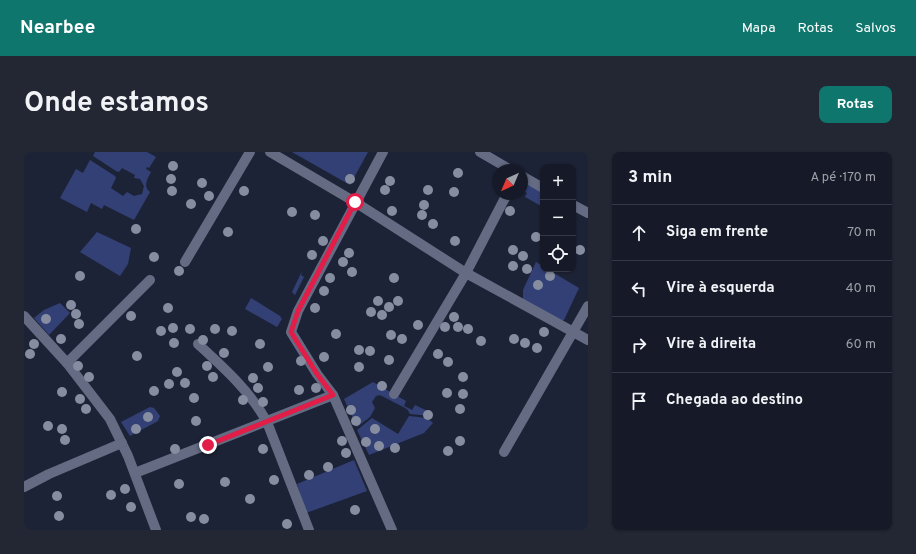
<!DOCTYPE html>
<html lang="pt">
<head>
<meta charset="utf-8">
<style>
	body { margin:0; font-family:Overpass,sans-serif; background:#232734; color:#f1f3f6 }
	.controls { position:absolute; right:12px; top:12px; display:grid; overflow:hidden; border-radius:8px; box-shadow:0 1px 3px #0004 }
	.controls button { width:36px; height:36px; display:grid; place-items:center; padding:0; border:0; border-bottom:1px solid #353845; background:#161a28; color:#f1f3f6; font:20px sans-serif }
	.compass { position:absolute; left:468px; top:12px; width:36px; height:36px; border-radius:50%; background:#161a28; box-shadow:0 1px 3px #0004; rotate:224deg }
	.stop { position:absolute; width:12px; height:12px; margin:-9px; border:3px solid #e11d48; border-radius:50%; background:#fff }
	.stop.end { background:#e11d48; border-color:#fff; box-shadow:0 1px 4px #0008 }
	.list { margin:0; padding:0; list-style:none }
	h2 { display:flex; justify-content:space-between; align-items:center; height:52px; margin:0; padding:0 16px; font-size:17px }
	h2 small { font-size:13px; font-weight:400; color:#9ea1a8 }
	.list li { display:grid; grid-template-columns:26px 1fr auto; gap:12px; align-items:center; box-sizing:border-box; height:56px; padding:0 16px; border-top:1px solid #353845 }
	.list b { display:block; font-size:15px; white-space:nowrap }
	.list em { font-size:13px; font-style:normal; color:#9ea1a8 }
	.icon { flex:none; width:22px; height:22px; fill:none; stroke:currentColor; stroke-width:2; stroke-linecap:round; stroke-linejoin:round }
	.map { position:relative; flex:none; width:564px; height:378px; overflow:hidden; border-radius:8px }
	header { display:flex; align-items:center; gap:24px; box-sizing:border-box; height:56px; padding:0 20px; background:#0f766e; color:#fff }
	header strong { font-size:19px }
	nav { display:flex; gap:22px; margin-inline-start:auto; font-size:14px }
	.intro { display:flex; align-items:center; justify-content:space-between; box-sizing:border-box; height:96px; padding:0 24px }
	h1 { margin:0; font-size:28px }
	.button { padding:10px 18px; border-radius:8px; background:#0f766e; color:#fff; font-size:14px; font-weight:700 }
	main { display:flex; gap:24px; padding:0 24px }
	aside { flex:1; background:#161a28; border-radius:8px; box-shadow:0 1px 3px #0004 }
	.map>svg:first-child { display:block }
</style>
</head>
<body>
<header>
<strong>Nearbee</strong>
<nav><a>Mapa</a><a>Rotas</a><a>Salvos</a></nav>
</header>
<div class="intro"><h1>Onde estamos</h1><a class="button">Rotas</a></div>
<main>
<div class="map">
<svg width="564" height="378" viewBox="0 0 564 378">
	<rect width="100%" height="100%" fill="#1d2336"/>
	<!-- green -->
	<g fill="#334076">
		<path d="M 71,0 L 123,0 L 132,5 L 125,16 L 123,15 L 122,17 L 127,20 C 123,27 119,35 126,40 L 110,68 L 80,53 L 78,57 L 67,51 L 63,60 L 36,46 L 52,17 L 59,21 L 66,8 L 91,24 L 92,26 L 87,36 L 99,44 L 103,40 L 110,44 L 118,42 L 120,34 L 116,27 L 110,26 L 111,23 L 98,16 L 95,20 L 92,19 L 69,4 Z"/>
		<polygon points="268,0 344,0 326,33"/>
		<polygon points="501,31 519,40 519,55 501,45 503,41 498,38"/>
		<polygon points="73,80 107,96 104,112 96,124 56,100"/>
		<polygon points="512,110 519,114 519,117 523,117 555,136 540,168 535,168 499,147 499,138"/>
		<polygon points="278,119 277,123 280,125 271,143 268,140"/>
		<polygon points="227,146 256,164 258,167 253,175 221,157"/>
		<polygon points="36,151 46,161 25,183 10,166 20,158"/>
		<polygon points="349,230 382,249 380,254 388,258 391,253 408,261 406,264 386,262 383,257 356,243 352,244 348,250 351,256 346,265 333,275 320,247"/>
		<polygon points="126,255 130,256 136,264 134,269 106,284 97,270"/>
		<polygon points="385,264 403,266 409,271 400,281 345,303 333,278 348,266 374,282"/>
		<polygon points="330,308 343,339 282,361 273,332"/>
	</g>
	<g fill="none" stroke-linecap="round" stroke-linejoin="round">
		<!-- minor -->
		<g stroke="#646b83" stroke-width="10">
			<polyline points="246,0 331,50 442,121 564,188"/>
			<polyline points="359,0 274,159 267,180 293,222 309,243 368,378"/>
			<polyline points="456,0 487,18"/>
			<polyline points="498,24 519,36"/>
			<polyline points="549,53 564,61"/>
			<polyline points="161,110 226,0"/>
			<polyline points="0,164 43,211 86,267 104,304 132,378"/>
			<path d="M 174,192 C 200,216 226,239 243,270 L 285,378"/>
			<polyline points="43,211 126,128"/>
			<polyline points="370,242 442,121 483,42"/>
			<polyline points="480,300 564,154"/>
			<polyline points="111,321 309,243"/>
			<polyline points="0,335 25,322 98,291"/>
		</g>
	</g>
	<!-- trees -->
	<g fill="#868da0">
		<circle cx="149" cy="14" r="5"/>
		<circle cx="434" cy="21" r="5"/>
		<circle cx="147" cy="27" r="5"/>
		<circle cx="326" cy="27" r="5"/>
		<circle cx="366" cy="29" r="5"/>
		<circle cx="178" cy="31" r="5"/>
		<circle cx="361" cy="38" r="5"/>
		<circle cx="404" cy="38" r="5"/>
		<circle cx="148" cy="39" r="5"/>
		<circle cx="220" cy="39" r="5"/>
		<circle cx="430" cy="40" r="5"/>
		<circle cx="185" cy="44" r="5"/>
		<circle cx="167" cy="52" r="5"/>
		<circle cx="400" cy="53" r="5"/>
		<circle cx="368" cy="59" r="5"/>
		<circle cx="486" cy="59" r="5"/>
		<circle cx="268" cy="60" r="5"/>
		<circle cx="291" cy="63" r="5"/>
		<circle cx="398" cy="63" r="5"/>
		<circle cx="409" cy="72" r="5"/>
		<circle cx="112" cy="77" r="5"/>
		<circle cx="204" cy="80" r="5"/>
		<circle cx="512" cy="85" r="5"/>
		<circle cx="299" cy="89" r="5"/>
		<circle cx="431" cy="89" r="5"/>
		<circle cx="489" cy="98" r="5"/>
		<circle cx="556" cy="98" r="5"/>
		<circle cx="325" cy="101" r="5"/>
		<circle cx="288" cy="103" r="5"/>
		<circle cx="499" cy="104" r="5"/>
		<circle cx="130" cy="105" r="5"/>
		<circle cx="319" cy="110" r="5"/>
		<circle cx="489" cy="114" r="5"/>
		<circle cx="503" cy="117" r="5"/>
		<circle cx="155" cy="119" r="5"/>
		<circle cx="328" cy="120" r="5"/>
		<circle cx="56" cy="124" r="5"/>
		<circle cx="526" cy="124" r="5"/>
		<circle cx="306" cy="126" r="5"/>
		<circle cx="370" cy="126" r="5"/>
		<circle cx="514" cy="133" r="5"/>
		<circle cx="300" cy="139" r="5"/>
		<circle cx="354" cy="149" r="5"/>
		<circle cx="374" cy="149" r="5"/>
		<circle cx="47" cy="153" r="5"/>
		<circle cx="365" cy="155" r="5"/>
		<circle cx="144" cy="156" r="5"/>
		<circle cx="291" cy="156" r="5"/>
		<circle cx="347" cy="160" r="5"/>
		<circle cx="52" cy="162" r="5"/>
		<circle cx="358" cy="163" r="5"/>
		<circle cx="107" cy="164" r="5"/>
		<circle cx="430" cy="165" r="5"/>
		<circle cx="22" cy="167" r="5"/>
		<circle cx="55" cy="172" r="5"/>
		<circle cx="394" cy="173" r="5"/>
		<circle cx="421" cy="175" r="5"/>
		<circle cx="434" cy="175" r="5"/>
		<circle cx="149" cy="176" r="5"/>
		<circle cx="166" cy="177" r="5"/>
		<circle cx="191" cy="177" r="5"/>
		<circle cx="444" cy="177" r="5"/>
		<circle cx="137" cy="179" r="5"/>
		<circle cx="208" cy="179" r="5"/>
		<circle cx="520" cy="180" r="5"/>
		<circle cx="312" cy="182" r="5"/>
		<circle cx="367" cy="183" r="5"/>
		<circle cx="37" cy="187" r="5"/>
		<circle cx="378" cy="187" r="5"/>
		<circle cx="490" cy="187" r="5"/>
		<circle cx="179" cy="188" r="5"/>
		<circle cx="457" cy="189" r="5"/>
		<circle cx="150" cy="191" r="5"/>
		<circle cx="501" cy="191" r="5"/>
		<circle cx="10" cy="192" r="5"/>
		<circle cx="236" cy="192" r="5"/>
		<circle cx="513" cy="196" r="5"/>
		<circle cx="335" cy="198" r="5"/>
		<circle cx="346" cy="199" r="5"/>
		<circle cx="200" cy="201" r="5"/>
		<circle cx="6" cy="202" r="5"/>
		<circle cx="414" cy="202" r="5"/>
		<circle cx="113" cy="204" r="5"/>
		<circle cx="300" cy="205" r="5"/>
		<circle cx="365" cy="208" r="5"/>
		<circle cx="277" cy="209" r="5"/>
		<circle cx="424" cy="210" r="5"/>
		<circle cx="54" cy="214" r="5"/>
		<circle cx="183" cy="214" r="5"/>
		<circle cx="244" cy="215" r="5"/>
		<circle cx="335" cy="215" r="5"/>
		<circle cx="153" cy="220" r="5"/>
		<circle cx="65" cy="225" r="5"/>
		<circle cx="189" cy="225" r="5"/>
		<circle cx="439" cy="225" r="5"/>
		<circle cx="229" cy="226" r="5"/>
		<circle cx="161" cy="231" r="5"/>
		<circle cx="145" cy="232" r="5"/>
		<circle cx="358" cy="234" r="5"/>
		<circle cx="234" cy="236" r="5"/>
		<circle cx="292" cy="236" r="5"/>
		<circle cx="275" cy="238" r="5"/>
		<circle cx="130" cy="239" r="5"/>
		<circle cx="38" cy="240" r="5"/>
		<circle cx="423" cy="241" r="5"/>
		<circle cx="439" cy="242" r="5"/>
		<circle cx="170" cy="246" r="5"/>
		<circle cx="56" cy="247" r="5"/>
		<circle cx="219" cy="248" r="5"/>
		<circle cx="239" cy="250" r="5"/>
		<circle cx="62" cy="257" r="5"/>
		<circle cx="436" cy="257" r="5"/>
		<circle cx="327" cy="258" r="5"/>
		<circle cx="404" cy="263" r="5"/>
		<circle cx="124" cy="265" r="5"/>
		<circle cx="172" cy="269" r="5"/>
		<circle cx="332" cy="269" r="5"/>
		<circle cx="24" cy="274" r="5"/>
		<circle cx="38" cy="277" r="5"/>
		<circle cx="112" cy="277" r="5"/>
		<circle cx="351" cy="277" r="5"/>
		<circle cx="41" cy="288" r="5"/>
		<circle cx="318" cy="289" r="5"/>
		<circle cx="436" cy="289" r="5"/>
		<circle cx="342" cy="290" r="5"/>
		<circle cx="355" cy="294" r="5"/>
		<circle cx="371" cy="296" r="5"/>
		<circle cx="151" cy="297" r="5"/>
		<circle cx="239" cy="297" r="5"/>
		<circle cx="424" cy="299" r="5"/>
		<circle cx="322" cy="301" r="5"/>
		<circle cx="304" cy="315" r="5"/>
		<circle cx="285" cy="323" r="5"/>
		<circle cx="250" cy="328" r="5"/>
		<circle cx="201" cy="330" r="5"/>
		<circle cx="155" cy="332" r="5"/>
		<circle cx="101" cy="337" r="5"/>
		<circle cx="87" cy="343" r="5"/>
		<circle cx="33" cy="344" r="5"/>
		<circle cx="226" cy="347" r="5"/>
		<circle cx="107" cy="355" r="5"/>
		<circle cx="331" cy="358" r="5"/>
		<circle cx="35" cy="364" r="5"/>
		<circle cx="167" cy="365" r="5"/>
		<circle cx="180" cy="367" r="5"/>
		<circle cx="263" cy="372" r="5"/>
	</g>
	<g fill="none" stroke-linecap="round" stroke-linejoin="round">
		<!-- route -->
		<polyline stroke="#e11d48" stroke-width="5" points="184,293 309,243 293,222 267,180 274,159 331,50"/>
	</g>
</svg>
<div class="controls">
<button>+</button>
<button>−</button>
<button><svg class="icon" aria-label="locate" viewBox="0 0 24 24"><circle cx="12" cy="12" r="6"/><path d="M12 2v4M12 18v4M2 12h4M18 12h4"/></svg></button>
</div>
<svg class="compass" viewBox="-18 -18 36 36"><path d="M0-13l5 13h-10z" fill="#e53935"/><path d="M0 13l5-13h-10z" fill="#9ea1a8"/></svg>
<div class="stop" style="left:331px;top:50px"></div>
<div class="stop end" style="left:184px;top:293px"></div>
</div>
<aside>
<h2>3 min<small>A pé · 170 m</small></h2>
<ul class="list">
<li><svg class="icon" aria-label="ahead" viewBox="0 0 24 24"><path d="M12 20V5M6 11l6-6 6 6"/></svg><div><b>Siga em frente</b></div><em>70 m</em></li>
<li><svg class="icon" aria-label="left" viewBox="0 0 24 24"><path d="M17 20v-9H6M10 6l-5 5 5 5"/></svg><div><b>Vire à esquerda</b></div><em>40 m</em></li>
<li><svg class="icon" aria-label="right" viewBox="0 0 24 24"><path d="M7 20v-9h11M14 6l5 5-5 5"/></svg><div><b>Vire à direita</b></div><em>60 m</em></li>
<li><svg class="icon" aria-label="arrive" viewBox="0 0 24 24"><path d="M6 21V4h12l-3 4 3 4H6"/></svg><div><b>Chegada ao destino</b></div></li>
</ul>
</aside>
</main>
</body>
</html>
